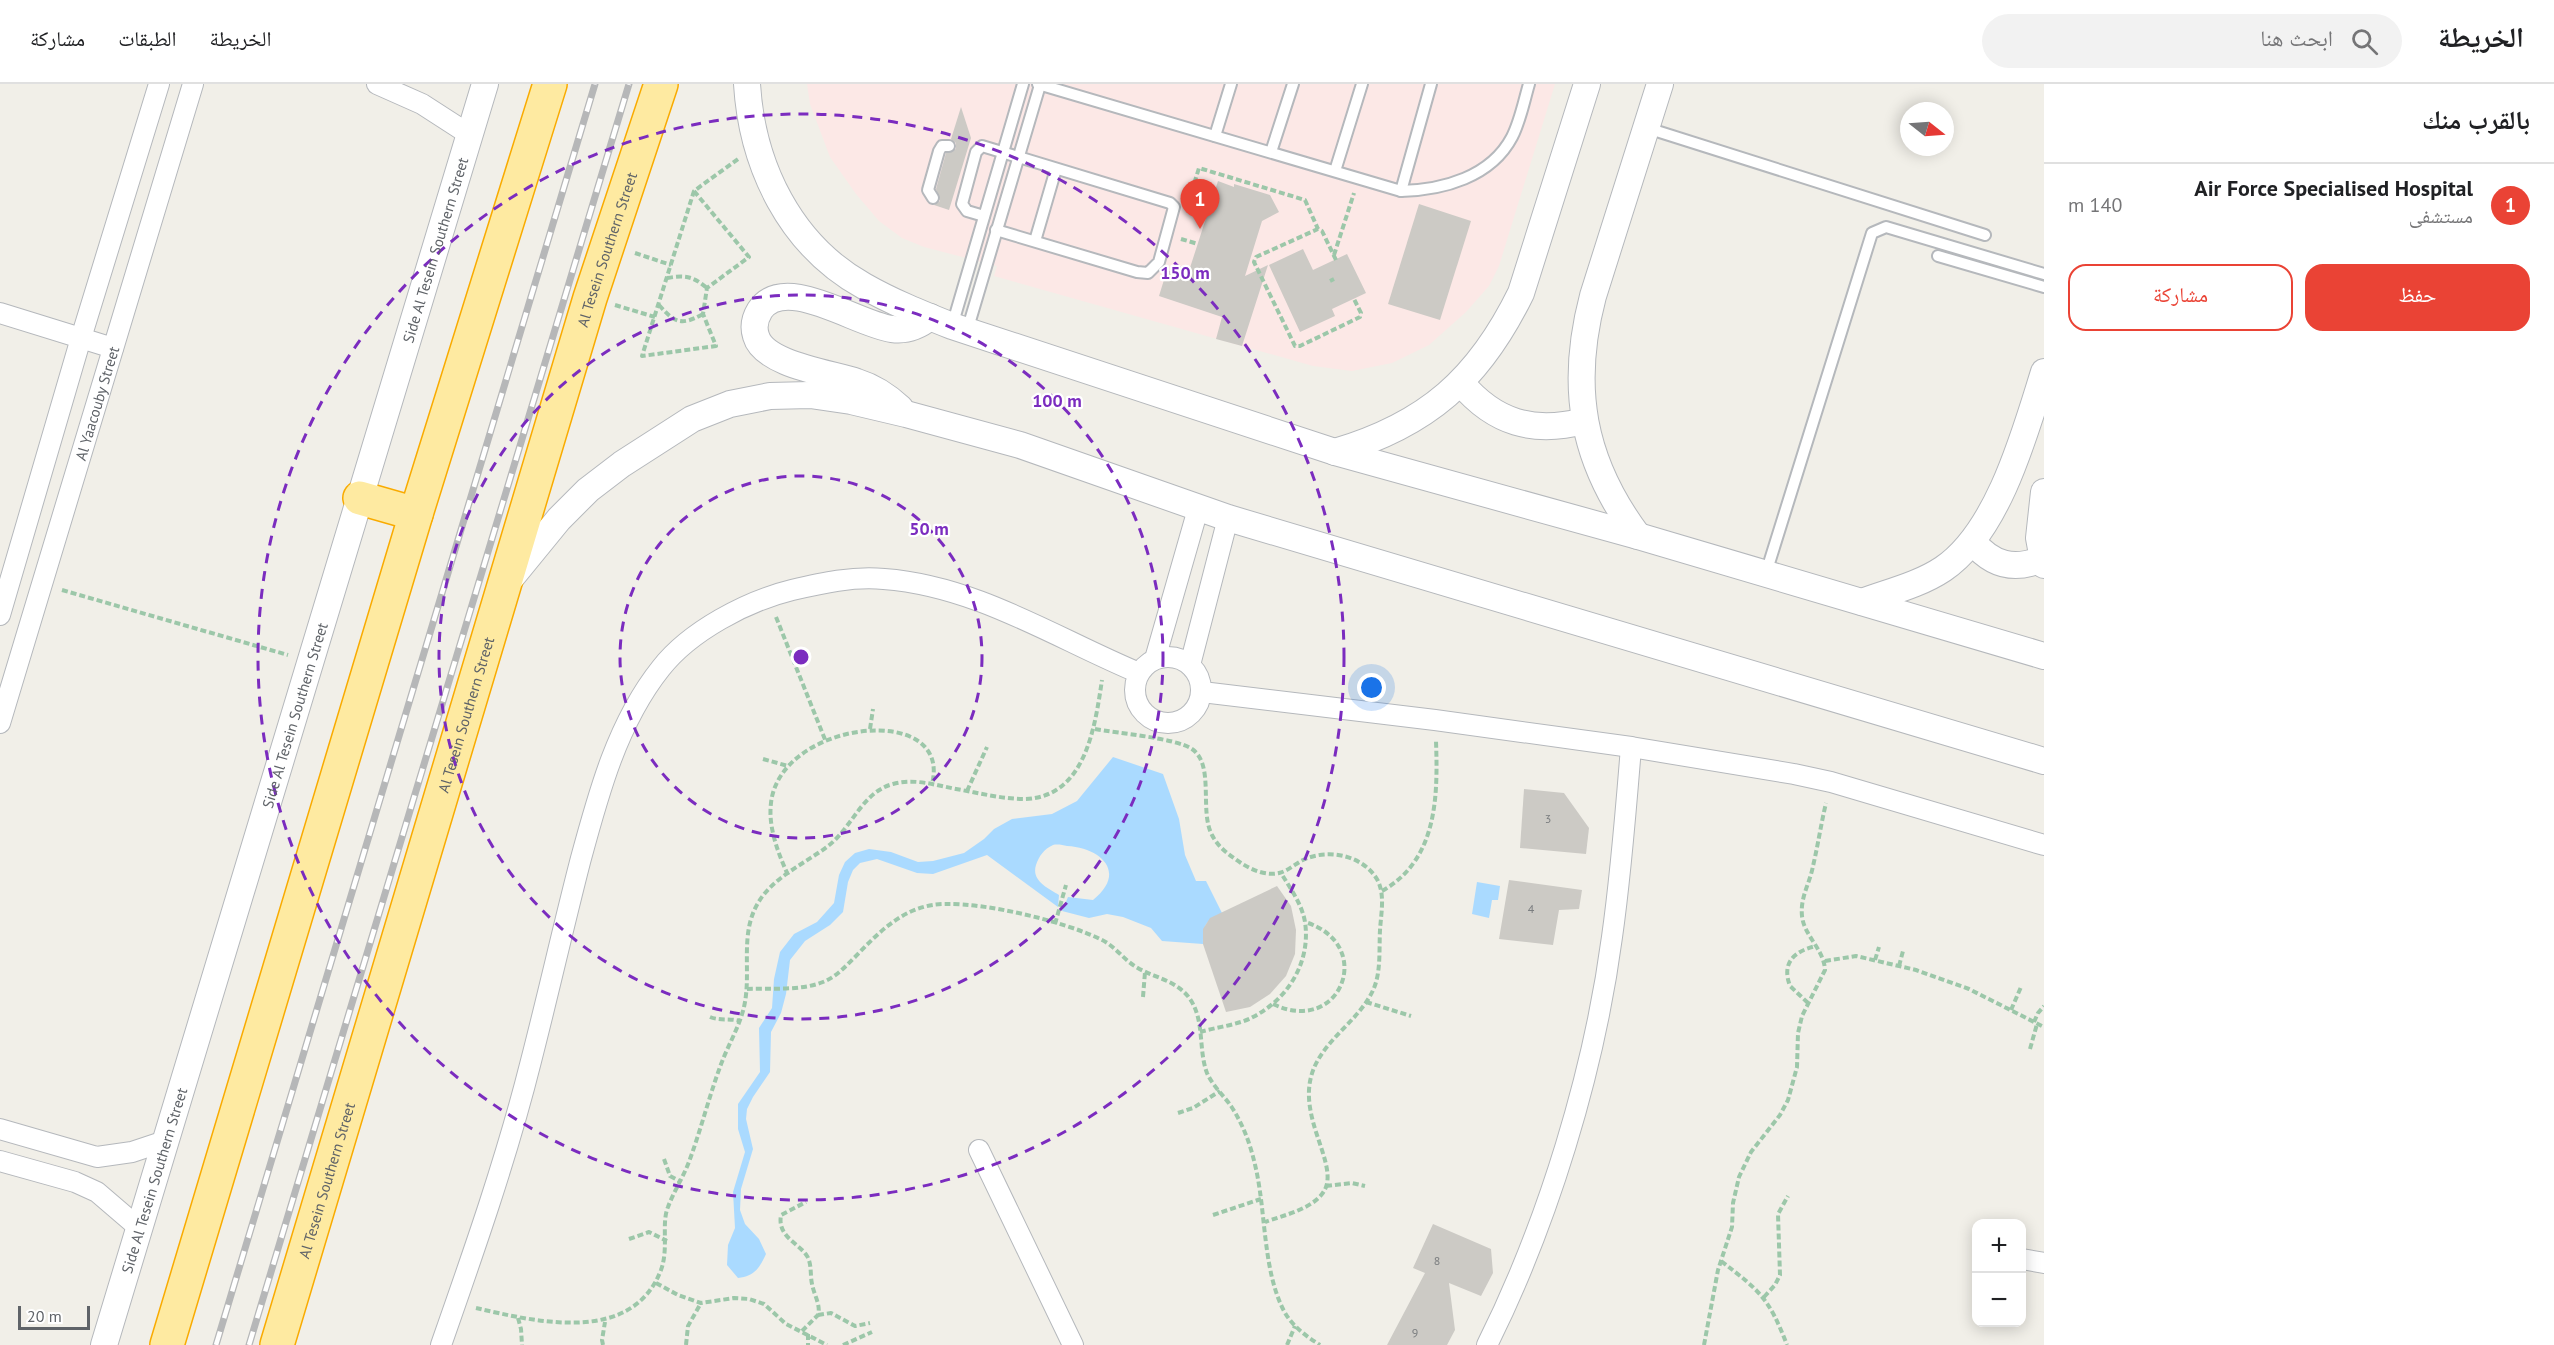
<!DOCTYPE html>
<html lang="ar">
<head>
<meta charset="utf-8">
<style>
	body { margin:0; font-family:"PT Sans","Noto Naskh Arabic",sans-serif; background:#f2f2f2; color:#202124; direction:rtl }
	.controls { position:absolute; right:18px; bottom:18px; display:grid; overflow:hidden; border-radius:12px; box-shadow:0 3px 15px #0003 }
	.controls button { width:54px; height:54px; display:grid; place-items:center; padding:0; border:0; border-bottom:2px solid #e0e0e0; background:#fff; color:#202124; font:30px sans-serif }
	.compass { position:absolute; left:1900px; top:18px; width:54px; height:54px; border-radius:50%; background:#fff; box-shadow:0 3px 15px #0003; rotate:107deg }
	.scale { position:absolute; left:18px; bottom:15px; width:72px; box-sizing:border-box; padding-left:6px; border:3px solid #5f6368; border-top:0; font-size:16px; line-height:21px; white-space:nowrap; color:#5f6368; -webkit-text-stroke:4px #fff; paint-order:stroke }
	.you { position:absolute; left:1372px; top:604px; width:21px; height:21px; margin:-15px; border:4px solid #fff; border-radius:50%; background:#1a73e8; box-shadow:0 0 0 9px #1a73e833 }
	.badge { display:grid; place-items:center; width:39px; height:39px; border-radius:50%; background:#ea4335; color:#fff; font-size:20px; font-weight:700 }
	.pin { position:absolute; translate:-50% -50px; filter:drop-shadow(0 2px 3px #0008) }
	.pin::after { content:''; position:absolute; top:32px; width:21px; height:18px; background:inherit; clip-path:polygon(0 0,100% 0,50% 100%) }
	.list { margin:0; padding:0; list-style:none }
	h2 { display:flex; justify-content:space-between; align-items:center; height:78px; margin:0; padding:0 24px; font-size:26px }
	h2 small { font-size:20px; font-weight:400; color:#757577 }
	.list li { display:grid; grid-template-columns:39px 1fr auto; gap:18px; align-items:center; box-sizing:border-box; height:84px; padding:0 24px; border-top:2px solid #e0e0e0 }
	.list b { display:block; font-size:22px; white-space:nowrap }
	.list p { margin:0; font-size:20px; white-space:nowrap; color:#757577 }
	.list em { font-size:20px; font-style:normal; color:#757577 }
	.actions { display:flex; gap:12px; padding:18px 24px }
	.actions a { flex:1; padding:14px 0; border:2px solid #ea4335; border-radius:18px; text-align:center; font-size:21px; color:#ea4335 }
	.actions .main { background:#ea4335; color:#fff }
	.icon { flex:none; width:33px; height:33px; fill:none; stroke:currentColor; stroke-width:2; stroke-linecap:round; stroke-linejoin:round }
	.map { position:relative; flex:none; width:2044px; height:1261px; overflow:hidden; direction:ltr }
	header { display:flex; align-items:center; gap:36px; box-sizing:border-box; height:84px; padding:0 30px; background:#fff; border-bottom:2px solid #e0e0e0 }
	header strong { font-size:28px }
	nav { display:flex; gap:33px; margin-inline-start:auto; font-size:21px }
	.search { width:420px; height:54px; background:#f2f2f2; display:flex; align-items:center; gap:15px; box-sizing:border-box; padding:0 21px; border-radius:33px; color:#757577; font-size:22px }
	main { display:flex }
	aside { flex:1; background:#fff }
	.map>svg:first-child { display:block }
</style>
</head>
<body>
<header>
<strong>الخريطة</strong>
<div class="search"><svg class="icon" aria-label="search" viewBox="0 0 24 24"><circle cx="10" cy="10" r="6"/><path d="M15 15l6 6"/></svg>ابحث هنا</div>
<nav><a>الخريطة</a><a>الطبقات</a><a>مشاركة</a></nav>
</header>
<main>
<aside>
<h2>بالقرب منك<small></small></h2>
<ul class="list">
<li><span class="badge">1</span><div><b>Air Force Specialised Hospital</b><p>مستشفى</p></div><em>140 m</em></li>
</ul>
<div class="actions"><a class="main">حفظ</a><a>مشاركة</a></div>
</aside>
<div class="map">
<svg width="2044" height="1261" viewBox="0 0 2044 1261">
	<rect width="100%" height="100%" fill="#f1efe8"/>
	<!-- medical -->
	<polygon fill="#fce8e6" points="807,0 1555,0 1499,182 1489,202 1466,228 1429,261 1392,279 1352,287 1313,282 994,192 997,182 924,163 902,154 879,137 856,110 830,73 810,20"/>
	<!-- water -->
	<g fill="#aadaff">
		<path d="M 1113,673 L 1163,690 L 1179,735 L 1185,771 L 1196,797 L 1206,797 L 1222,829 C 1205,837 1203,841 1203,860 L 1162,857 L 1151,844 L 1123,833 L 1107,830 L 1089,834 L 1062,827 L 1068,813 L 1093,816 C 1127,789 1102,764 1067,762 C 1063,761 1057,760 1053,761 C 1044,765 1039,772 1036,781 C 1031,797 1048,804 1059,811 L 1058,823 L 987,771 L 933,790 L 917,789 L 877,775 L 860,779 L 853,786 L 848,798 L 843,828 L 830,841 L 805,857 L 790,876 L 786,910 L 781,929 L 771,948 L 770,988 L 753,1013 L 747,1025 L 746,1035 L 753,1065 L 741,1105 L 740,1126 L 745,1140 L 759,1155 L 766,1170 C 759,1185 754,1192 738,1194 L 727,1181 L 728,1161 L 735,1144 L 733,1108 L 745,1068 L 738,1045 L 738,1020 L 760,988 L 759,944 L 772,924 L 774,895 L 780,868 L 794,850 L 817,838 L 834,819 L 839,791 L 845,778 L 855,769 L 869,765 L 891,768 L 918,778 L 933,777 L 964,769 L 984,755 L 994,745 L 1012,735 L 1052,730 L 1077,717 Z"/>
		<polygon points="1477,798 1500,802 1498,816 1492,816 1489,834 1472,830"/>
	</g>
	<!-- building -->
	<g fill="#cccac5">
		<polygon points="961,23 971,54 949,126 934,121 940,117 936,105 946,69 956,65 956,59 951,55"/>
		<polygon points="1218,97 1234,103 1234,100 1270,111 1279,128 1262,137 1245,192 1268,181 1242,262 1216,255 1222,233 1159,212 1167,186 1187,193"/>
		<polygon points="1419,120 1471,137 1440,236 1388,220"/>
		<polygon points="1303,165 1313,186 1347,170 1366,209 1332,225 1335,232 1300,248 1269,181"/>
		<polygon points="1524,705 1564,709 1589,744 1586,770 1520,764"/>
		<polygon points="1509,796 1582,806 1579,825 1559,826 1553,861 1499,855"/>
		<polygon points="1277,802 1291,822 1296,846 1295,870 1286,892 1270,910 1250,923 1226,928 1203,860 1203,845 1210,834"/>
		<polygon points="1433,1140 1491,1165 1493,1189 1481,1212 1449,1199 1455,1246 1447,1261 1387,1261 1425,1189 1413,1184"/>
	</g>
	<g fill="none" stroke-linecap="round" stroke-linejoin="round">
		<!-- service casing -->
		<g stroke="#b5b8bc" stroke-width="14">
			<g id="service">
				<path d="M 1038,0 L 1401,107 C 1443,106 1491,93 1512,53 C 1520,38 1524,17 1529,0"/>
				<polyline points="1647,44 1985,151"/>
				<polyline points="1215,52 1231,0"/>
				<polyline points="1271,68 1293,0"/>
				<polyline points="1335,87 1362,0"/>
				<polyline points="1401,107 1431,0"/>
				<polyline points="933,114 928,106 939,67 942,62 949,62"/>
				<polyline points="984,132 967,127 962,120 976,68 982,62 1170,119 1174,123 1159,178 1148,189 1137,188 996,146"/>
				<polyline points="1035,157 1056,85"/>
				<polyline points="1938,172 2044,203"/>
				<polyline points="952,242 1023,0"/>
				<polyline points="967,247 1040,1"/>
				<polyline points="1766,489 1872,149 1886,143 2044,190"/>
			</g>
		</g>
		<!-- minor casing -->
		<g stroke="#b5b8bc" stroke-width="22">
			<g id="minor">
				<polyline points="377,0 422,20 470,51"/>
				<polyline points="0,229 113,264"/>
				<polyline points="0,531 81,254 159,0"/>
				<circle cx="1168" cy="606" r="33"/>
				<polyline points="1155,575 1198,425"/>
				<polyline points="1190,581 1228,434"/>
				<polyline points="1202,608 1435,636 1631,663 1794,690 1831,698 2044,761"/>
				<path id="s1" d="M 0,639 L 193,0"/>
				<polyline points="0,1045 97,1073 132,1068 165,1057"/>
				<polyline points="979,1066 1073,1261"/>
				<polyline points="0,1077 75,1098 97,1108 139,1144"/>
				<polyline points="2022,1175 2044,1179"/>
				<path d="M 441,1261 C 474,1167 507,1073 531,977 C 548,911 563,844 580,778 C 598,711 617,639 661,584 C 690,547 747,517 792,506 C 822,499 853,492 884,495 C 977,502 1055,554 1139,589"/>
				<path d="M 1487,1261 C 1548,1139 1594,988 1612,853 C 1621,790 1626,726 1631,663"/>
			</g>
		</g>
		<!-- tertiary casing -->
		<g stroke="#b5b8bc" stroke-width="28">
			<g id="tertiary">
				<path d="M 747,0 C 752,82 790,161 864,202 C 892,218 922,230 952,242 L 1335,368 L 1638,452 L 2044,572"/>
				<path d="M 1461,299 C 1495,339 1533,350 1584,337"/>
				<path d="M 900,324 C 887,312 873,303 857,298 C 831,289 764,281 756,252 C 753,243 755,234 760,226 C 785,189 858,241 892,245 C 907,247 919,242 930,233"/>
				<path d="M 1335,368 C 1427,341 1479,295 1521,209 L 1587,0"/>
				<polyline points="2044,408 2039,454 2044,481"/>
				<path d="M 1638,452 C 1582,377 1569,303 1593,212 L 1660,0"/>
				<path d="M 1973,458 C 1992,481 2014,487 2042,475"/>
				<polyline points="510,495 559,435 588,406 622,380 692,335 730,320 770,312 810,311 851,317 906,330 1020,361 1228,434 2044,677"/>
				<path d="M 1862,518 C 1889,508 1919,501 1943,485 C 1998,448 2025,349 2044,288"/>
				<path id="s2" d="M 104,1261 L 485,0"/>
			</g>
		</g>
		<!-- trunk casing -->
		<g stroke="#f9ab00" stroke-width="36">
			<g id="trunk">
				<polyline points="360,414 416,430"/>
				<polyline points="167,1261 416,430 550,0"/>
				<path id="s3" d="M 277,1261 L 590,214 L 661,0"/>
			</g>
		</g>
		<!-- path -->
		<g stroke="#9cc7a9" stroke-width="4" stroke-dasharray="6 3" stroke-linecap="butt">
			<polyline points="694,107 749,173 707,204 703,230 716,262 642,272 694,107 738,75"/>
			<polyline points="1189,116 1199,84 1305,116 1318,145"/>
			<polyline points="1181,155 1198,160"/>
			<polyline points="635,169 671,181"/>
			<polyline points="1334,171 1354,109"/>
			<polyline points="1336,176 1322,147 1318,145 1256,173 1254,178 1295,262 1300,262 1360,233 1361,229 1354,215"/>
			<path d="M 667,194 C 685,191 693,192 707,204"/>
			<polyline points="1330,197 1334,195"/>
			<polyline points="615,221 655,233"/>
			<path d="M 659,221 C 675,239 681,242 703,230"/>
			<polyline points="62,506 288,571"/>
			<polyline points="776,533 826,658"/>
			<polyline points="870,645 873,625"/>
			<path d="M 1095,645 C 1116,649 1176,654 1192,665 C 1215,681 1199,727 1212,751 C 1218,763 1229,771 1241,779 C 1252,786 1266,792 1279,789 C 1288,787 1295,780 1303,776 C 1328,764 1364,771 1378,797 C 1385,812 1381,830 1380,846 C 1379,865 1381,887 1374,904 C 1361,935 1327,953 1314,984 C 1295,1029 1336,1075 1326,1103 C 1318,1124 1284,1131 1265,1138"/>
			<polyline points="763,675 788,682"/>
			<polyline points="967,707 987,663"/>
			<path d="M 788,791 C 778,769 768,743 771,719 C 780,636 953,617 932,700"/>
			<path d="M 1382,807 C 1437,776 1438,714 1436,657"/>
			<polyline points="1055,840 1066,801"/>
			<polyline points="1875,876 1879,863"/>
			<polyline points="1825,877 1856,872 1916,886 1969,905 2044,943"/>
			<polyline points="1899,882 1903,867"/>
			<path d="M 747,905 C 771,904 801,907 823,898 C 836,893 845,883 855,873 C 881,846 906,820 946,820 C 987,819 1063,837 1100,855 C 1114,861 1123,875 1136,883 C 1154,894 1177,896 1190,915 C 1205,937 1198,965 1207,989 C 1212,1001 1224,1012 1231,1022 C 1244,1042 1251,1062 1256,1085 C 1266,1130 1263,1187 1284,1227 C 1292,1242 1306,1252 1320,1261"/>
			<polyline points="1143,913 1145,888"/>
			<polyline points="1366,918 1411,932"/>
			<path d="M 1808,919 L 1790,902 C 1781,878 1795,867 1816,862"/>
			<path d="M 1273,920 C 1341,953 1377,860 1305,838"/>
			<polyline points="2011,926 2021,903"/>
			<path d="M 710,933 C 720,937 729,934 740,937"/>
			<polyline points="2034,938 2038,929 2044,922"/>
			<path d="M 1200,948 C 1217,943 1238,941 1253,933 C 1288,915 1311,878 1305,838 C 1302,820 1290,804 1281,789"/>
			<polyline points="2030,965 2037,940"/>
			<polyline points="1178,1029 1193,1024 1220,1007"/>
			<polyline points="664,1075 670,1092 681,1098"/>
			<polyline points="1326,1102 1352,1099 1365,1102"/>
			<polyline points="1213,1131 1261,1115"/>
			<polyline points="629,1155 649,1148 667,1157"/>
			<path d="M 1721,1177 C 1760,1207 1769,1214 1787,1261"/>
			<polyline points="656,1199 678,1211 701,1219 734,1214 749,1215 764,1220 786,1240 827,1261"/>
			<polyline points="1764,1213 1775,1201 1780,1191 1778,1130 1788,1112"/>
			<path d="M 476,1224 C 537,1238 632,1261 661,1186 C 669,1164 661,1140 668,1123 C 674,1107 684,1092 690,1075 C 701,1045 709,1013 720,983 C 727,963 739,944 744,923 C 752,888 739,851 758,819 C 773,793 806,779 828,762 C 852,744 862,708 893,700 C 914,694 935,701 956,705 C 979,709 1002,715 1025,715 C 1086,713 1095,642 1102,596"/>
			<polyline points="818,1231 831,1229 855,1242 870,1239"/>
			<polyline points="518,1234 521,1245 522,1261"/>
			<path d="M 802,1247 L 818,1231 C 821,1221 814,1211 812,1200 C 810,1191 812,1180 807,1172 C 799,1159 777,1153 781,1131 L 806,1118"/>
			<polyline points="808,1250 808,1261"/>
			<polyline points="603,1261 602,1256 605,1238"/>
			<polyline points="686,1261 688,1242 701,1219"/>
			<polyline points="843,1261 872,1248"/>
			<polyline points="1287,1261 1295,1242"/>
			<path d="M 1704,1261 L 1718,1186 L 1732,1143 L 1733,1119 L 1739,1093 L 1751,1068 L 1780,1031 L 1788,1016 L 1797,983 L 1798,949 L 1802,932 L 1825,886 C 1824,865 1804,852 1802,832 C 1800,813 1810,799 1813,782 C 1818,761 1821,740 1826,719"/>
		</g>
		<!-- service -->
		<use href="#service" stroke="#fff" stroke-width="10"/>
		<!-- minor -->
		<use href="#minor" stroke="#fff" stroke-width="20"/>
		<!-- tertiary -->
		<use href="#tertiary" stroke="#fff" stroke-width="26"/>
		<!-- trunk -->
		<use href="#trunk" stroke="#feeaa1" stroke-width="33"/>
		<!-- rail casing -->
		<g stroke="#b6b7b8" stroke-width="7">
			<g id="rail">
				<polyline points="216,1261 595,0"/>
				<polyline points="249,1261 629,0"/>
			</g>
		</g>
		<!-- rail -->
		<use href="#rail" stroke="#fff" stroke-width="4.5" stroke-dasharray="14" stroke-linecap="butt"/>
	</g>
	<!-- distance rings -->
	<g fill="none" stroke="#7b2cbf" stroke-width="3" stroke-dasharray="10 8">
		<circle cx="801" cy="573" r="181"/>
		<circle cx="801" cy="573" r="362"/>
		<circle cx="801" cy="573" r="543"/>
	</g>
	<g text-anchor="middle" dominant-baseline="central" stroke-width="4.5" stroke-linejoin="round" paint-order="stroke">
		<!-- number labels -->
		<g font-size="12" fill="#7a7d7f">
			<text x="1548" y="734">3</text>
			<text x="1531" y="824">4</text>
			<text x="1437" y="1176">8</text>
			<text x="1415" y="1248">9</text>
		</g>
		<!-- street labels -->
		<g font-size="15" fill="#5f6368" stroke="#fff">
			<text stroke="none"><textPath href="#s2" startOffset="1144">Side Al Tesein Southern Street</textPath></text>
			<text stroke="none"><textPath href="#s3" startOffset="1144">Al Tesein Southern Street</textPath></text>
			<text stroke="none"><textPath href="#s1" startOffset="334">Al Yaacouby Street</textPath></text>
			<text stroke="none"><textPath href="#s2" startOffset="658">Side Al Tesein Southern Street</textPath></text>
			<text stroke="none"><textPath href="#s3" startOffset="658">Al Tesein Southern Street</textPath></text>
			<text stroke="none"><textPath href="#s3" startOffset="172">Al Tesein Southern Street</textPath></text>
			<text stroke="none"><textPath href="#s2" startOffset="172">Side Al Tesein Southern Street</textPath></text>
		</g>
	</g>
	<circle cx="801" cy="573" r="9" fill="#7b2cbf" stroke="#fff" stroke-width="3"/>
	<g font-size="18" text-anchor="middle" font-weight="bold" fill="#7b2cbf" stroke="#fff" stroke-width="4.5" stroke-linejoin="round" paint-order="stroke">
		<text x="1185" y="195">150 m</text>
		<text x="1057" y="323">100 m</text>
		<text x="929" y="451">50 m</text>
	</g>
</svg>
<div class="controls">
<button>+</button>
<button>−</button>
</div>
<svg class="compass" viewBox="-18 -18 36 36"><path d="M0-13l5 13h-10z" fill="#e53935"/><path d="M0 13l5-13h-10z" fill="#757577"/></svg>
<div class="scale">20 m</div>
<div class="you"></div>
<div class="pin badge" style="left:1200px;top:145px">1</div>
</div>
</main>
</body>
</html>
